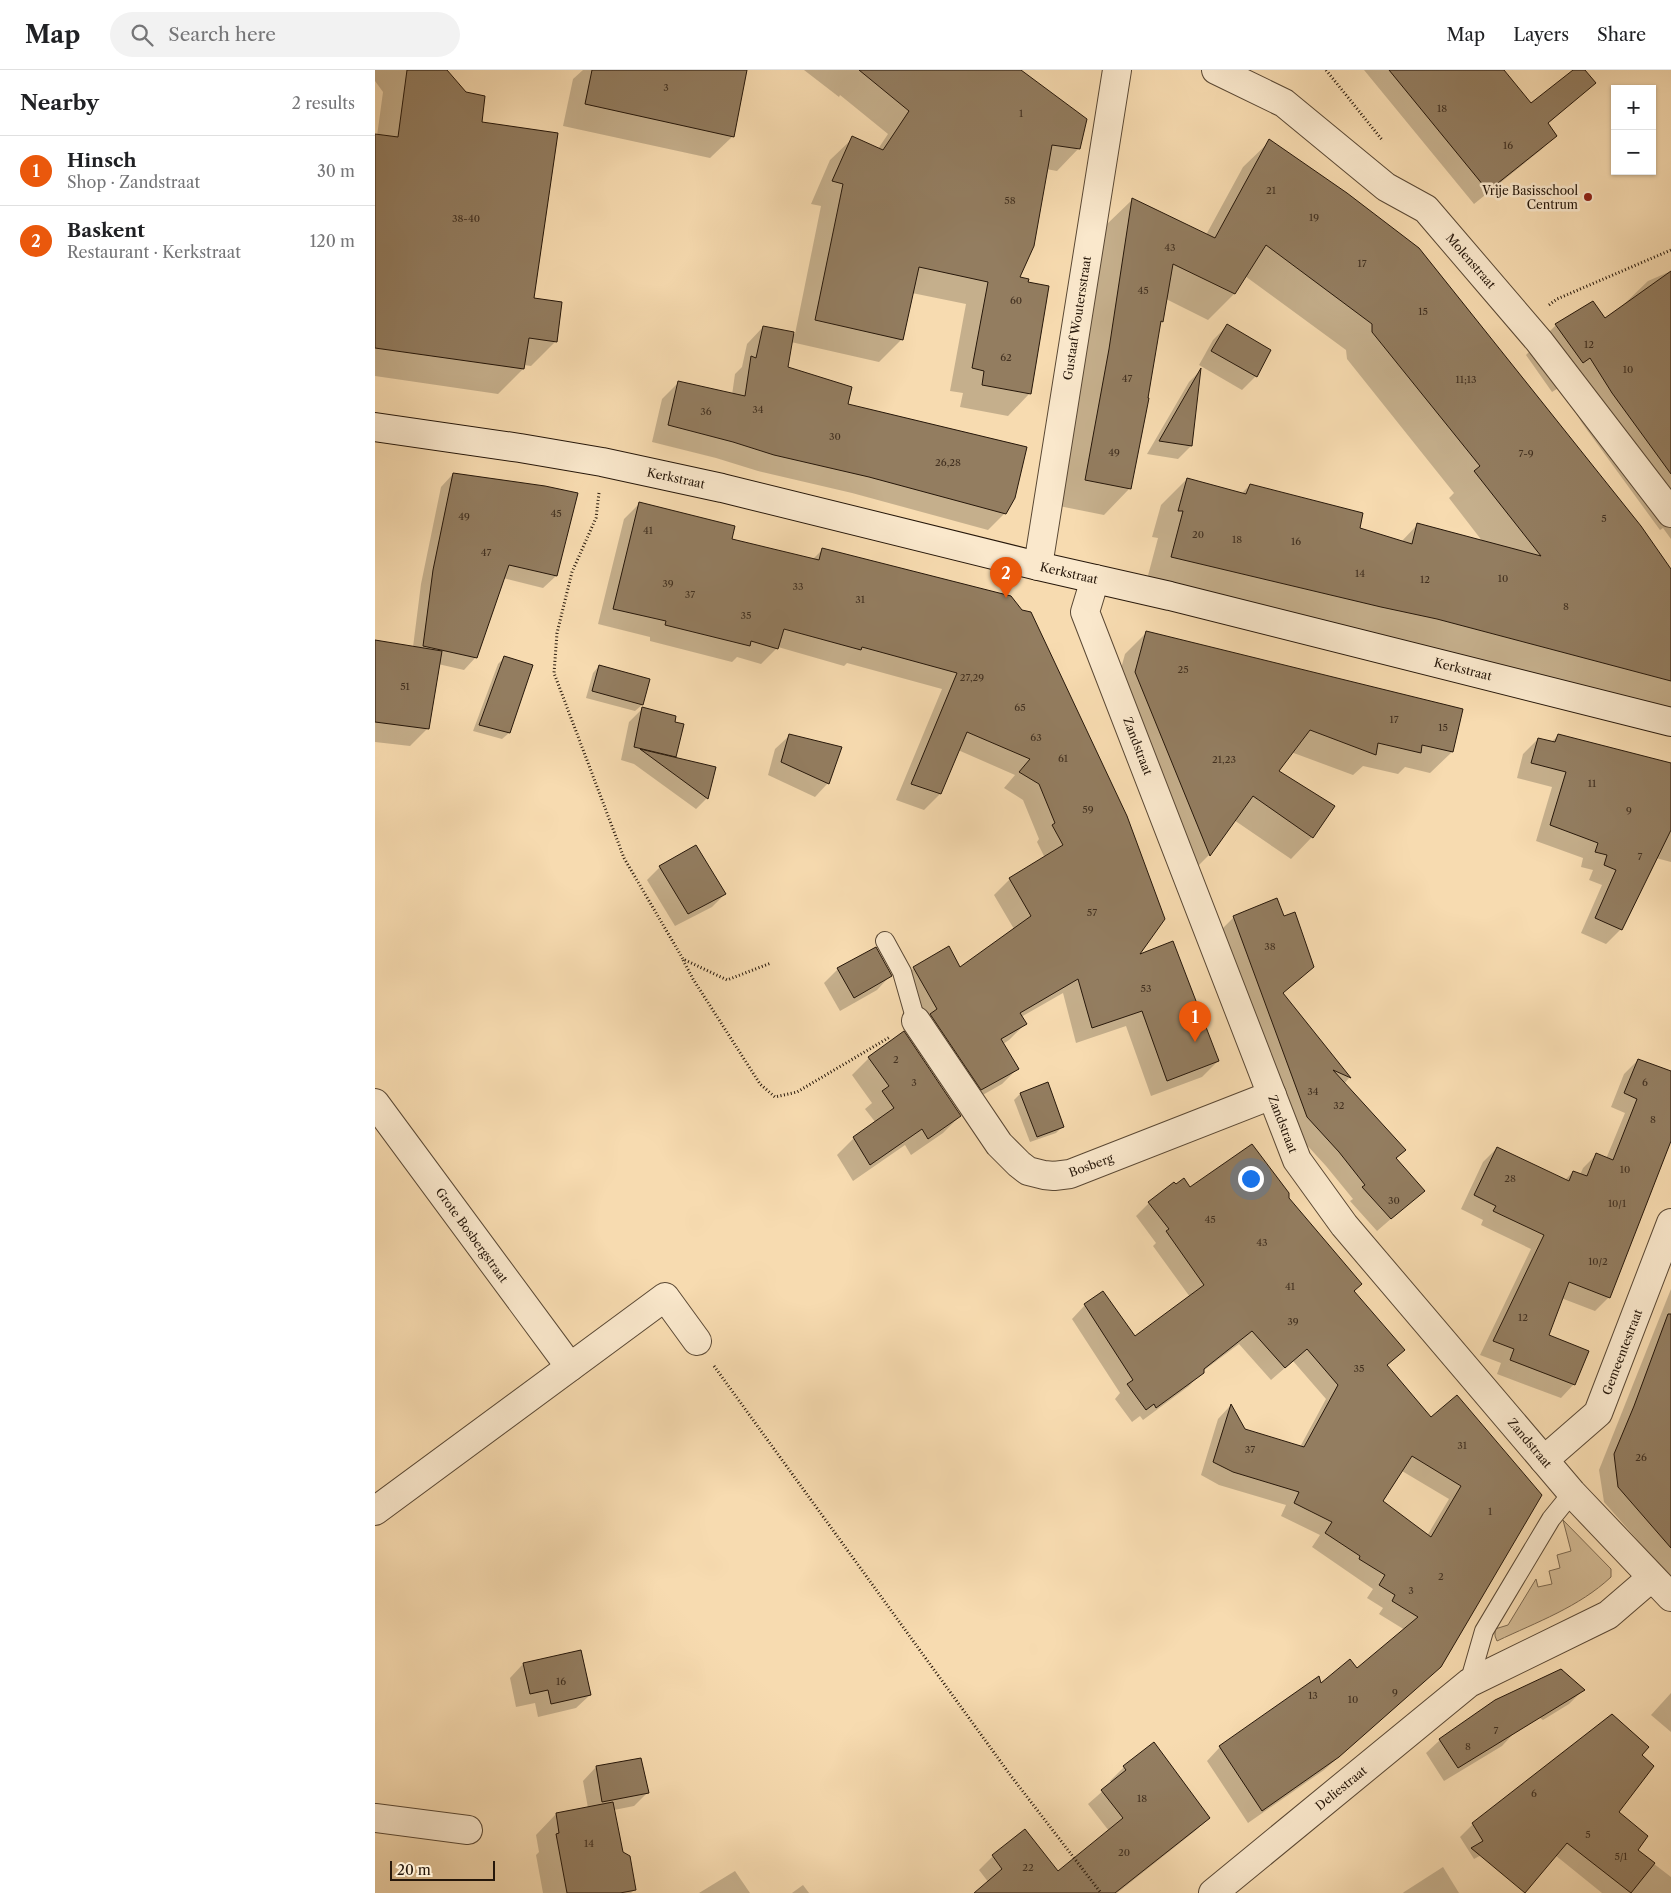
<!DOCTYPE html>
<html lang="en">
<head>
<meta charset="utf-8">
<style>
	body { margin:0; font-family:"Libre Caslon Text",serif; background:#f2f2f2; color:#202124 }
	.controls { position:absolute; right:15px; top:15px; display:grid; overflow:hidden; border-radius:0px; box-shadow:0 1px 4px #0004 }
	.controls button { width:45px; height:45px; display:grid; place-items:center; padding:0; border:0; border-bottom:1px solid #e0e0e0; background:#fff; color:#202124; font:25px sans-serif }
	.scale { position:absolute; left:15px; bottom:12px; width:105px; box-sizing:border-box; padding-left:5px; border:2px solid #26170a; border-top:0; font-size:14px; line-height:18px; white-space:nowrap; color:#26170a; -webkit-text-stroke:4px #fae8cc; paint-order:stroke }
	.you { position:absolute; left:875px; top:1108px; width:18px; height:18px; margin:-12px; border:4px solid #fff; border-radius:50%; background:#1a73e8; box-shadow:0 0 0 8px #1a73e833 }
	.badge { display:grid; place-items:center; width:32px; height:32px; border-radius:50%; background:#ea580c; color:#fff; font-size:16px; font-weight:700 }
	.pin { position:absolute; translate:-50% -41px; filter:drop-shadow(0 1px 2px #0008) }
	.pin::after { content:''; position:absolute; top:26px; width:18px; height:15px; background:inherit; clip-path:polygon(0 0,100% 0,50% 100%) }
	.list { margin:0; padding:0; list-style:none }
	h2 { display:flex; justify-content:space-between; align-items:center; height:65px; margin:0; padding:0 20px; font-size:21px }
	h2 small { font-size:16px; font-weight:400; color:#757577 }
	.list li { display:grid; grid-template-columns:32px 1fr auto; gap:15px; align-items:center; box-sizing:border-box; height:70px; padding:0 20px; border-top:1px solid #e0e0e0 }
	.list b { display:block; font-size:19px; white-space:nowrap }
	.list p { margin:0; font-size:16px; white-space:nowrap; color:#757577 }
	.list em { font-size:16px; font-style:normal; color:#757577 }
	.icon { flex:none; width:28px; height:28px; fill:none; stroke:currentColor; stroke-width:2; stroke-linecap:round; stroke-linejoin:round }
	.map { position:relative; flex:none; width:1296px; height:1823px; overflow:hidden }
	header { display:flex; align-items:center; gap:30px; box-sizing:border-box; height:70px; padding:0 25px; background:#fff; border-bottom:1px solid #e0e0e0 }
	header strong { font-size:24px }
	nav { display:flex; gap:28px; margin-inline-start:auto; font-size:18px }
	.search { width:350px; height:45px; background:#f2f2f2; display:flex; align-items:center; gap:12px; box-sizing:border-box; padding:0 18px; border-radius:28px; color:#757577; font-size:19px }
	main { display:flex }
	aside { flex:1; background:#fff }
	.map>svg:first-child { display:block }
</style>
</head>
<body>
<header>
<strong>Map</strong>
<div class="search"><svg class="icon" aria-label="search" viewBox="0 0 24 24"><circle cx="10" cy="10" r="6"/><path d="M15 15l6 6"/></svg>Search here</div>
<nav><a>Map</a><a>Layers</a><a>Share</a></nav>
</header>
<main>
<aside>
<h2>Nearby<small>2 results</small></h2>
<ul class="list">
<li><span class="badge">1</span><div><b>Hinsch</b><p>Shop · Zandstraat</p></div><em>30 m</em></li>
<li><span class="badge">2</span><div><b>Baskent</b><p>Restaurant · Kerkstraat</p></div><em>120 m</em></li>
</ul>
</aside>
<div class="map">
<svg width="1296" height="1823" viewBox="0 0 1296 1823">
	<rect width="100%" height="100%" fill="#f7dbb0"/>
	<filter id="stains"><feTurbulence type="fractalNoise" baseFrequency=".004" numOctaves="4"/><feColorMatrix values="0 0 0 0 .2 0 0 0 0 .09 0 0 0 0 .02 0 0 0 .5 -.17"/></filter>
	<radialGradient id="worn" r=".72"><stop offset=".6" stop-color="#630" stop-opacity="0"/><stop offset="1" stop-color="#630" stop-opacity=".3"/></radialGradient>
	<!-- green -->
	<path fill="#d3ba94" stroke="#7c684f" d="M 1188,1450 L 1236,1499 L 1236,1507 C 1204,1537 1162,1552 1122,1571 L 1120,1566 L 1120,1559 L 1133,1555 L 1161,1509 L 1163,1517 L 1177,1514 L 1174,1501 L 1185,1498 L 1182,1485 L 1196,1481 Z"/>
	<!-- shadow -->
	<g fill="#0003" fill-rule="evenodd">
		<polygon points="0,0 70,0 106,53 158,229 181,271 156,296 149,295 148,299 123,324 0,306 0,65 2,66 8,22 0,11"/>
		<polygon points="208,0 370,0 358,66 335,88 188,56 198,9"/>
		<polygon points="429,0 644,0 704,78 682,101 671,99 643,208 655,323 633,346 585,337 588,323 575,321 591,234 537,223 527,269 504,292 416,272 412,298 472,335 630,443 613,460 477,423 383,401 341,388 277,372 287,329 304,312 357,325 360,304 367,297 372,274 388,257 420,264 446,136 436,134 455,90 478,68 503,79 513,64 465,25 464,27"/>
		<polygon points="989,0 1128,0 1156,35 1200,0 1209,0 1219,13 1172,54 1180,65 1167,79 1099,134"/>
		<polygon points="895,71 1296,501 1296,642 771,513 783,468 777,467 786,435 812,409 866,424 875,415 983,459 1026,472 1043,454 1108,472 1074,428 1079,423 972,289 971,280 870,206 859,224 833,250 791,229 787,252 784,254 755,418 729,445 684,436 712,280 731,155 758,129 831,165 868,97"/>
		<polygon points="1296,201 1296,469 1288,458 1285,460 1207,353 1185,317 1177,322 1151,285 1181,255 1218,233 1230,250 1243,240 1273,211"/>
		<polygon points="852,256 881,306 867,320 824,295 838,270"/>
		<polygon points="825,301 816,376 803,389 772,384 814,312"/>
		<polygon points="78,404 202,424 181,506 168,518 128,508 101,587 89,600 63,594 53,658 35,676 0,672 0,572 38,577 46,514 66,417"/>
		<polygon points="265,433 355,470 438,489 447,480 635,527 761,887 843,991 827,1007 776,1026 751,956 701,973 688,923 646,947 650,954 634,970 628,974 642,999 627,1014 590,1035 523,914 539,898 585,899 639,859 619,825 635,809 670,788 662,772 664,769 648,730 629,718 640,705 583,680 565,724 549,740 521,730 567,619 472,593 469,596 403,577 386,594 362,587 357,592 275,571 275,567 223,554 249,449"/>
		<polygon points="771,563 1087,640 1077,682 1055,703 1030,697 1023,704 988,696 978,705 916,682 903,701 958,737 937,767 916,789 859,750 834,785 813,806 739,624 750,584"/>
		<polygon points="129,588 134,663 127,669 98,661 123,594"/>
		<polygon points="224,596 267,635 260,641 211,628 218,603"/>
		<polygon points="268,638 298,653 308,655 300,688 339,698 332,728 321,739 259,694 246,690 254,652"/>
		<polygon points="414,666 453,713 440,727 393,705 400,679"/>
		<polygon points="1183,666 1296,694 1296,792 1281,788 1246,859 1231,874 1206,863 1227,815 1214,810 1218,800 1206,797 1208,788 1161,771 1177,717 1142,708 1148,684 1163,669 1176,672"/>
		<polygon points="285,797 350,824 337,837 300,856 272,810"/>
		<polygon points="859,847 908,848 938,897 907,924 974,1008 969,1014 1030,1080 1020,1090 1048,1121 1002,1161 975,1131 978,1129 951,1096 919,1061 845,861"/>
		<polygon points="463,899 515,906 502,920 465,941 449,913"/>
		<polygon points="494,988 585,1046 568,1063 536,1085 530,1075 478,1111 462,1085 479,1068 501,1053 490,1039 497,1033 477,1005"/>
		<polygon points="1263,990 1296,1003 1296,1067 1234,1227 1220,1241 1186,1228 1172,1266 1199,1314 1186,1328 1122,1304 1126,1293 1105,1285 1156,1179 1106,1155 1108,1150 1086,1139 1108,1092 1122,1078 1190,1110 1198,1102 1205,1105 1208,1098 1221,1085 1231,1089 1250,1043 1236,1037 1249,1004"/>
		<polygon points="645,1024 688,1056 681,1063 655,1072 639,1030"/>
		<path d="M 815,1119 L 913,1128 L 978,1221 L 1028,1280 L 1011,1296 L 1056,1348 L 1166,1425 L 1051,1610 L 949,1700 L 873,1753 L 832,1691 L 845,1677 L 945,1616 L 982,1600 L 1030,1560 L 1004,1544 L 1008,1538 L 992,1528 L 998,1519 L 937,1477 L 945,1465 L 906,1446 L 911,1435 L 844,1415 L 826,1405 L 843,1349 L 855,1336 L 869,1360 L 925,1377 L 951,1329 L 918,1291 L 896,1310 L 864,1274 L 828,1301 L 814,1316 L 768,1350 L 765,1346 L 757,1352 L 740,1329 L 745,1323 L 697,1249 L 710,1235 L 728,1223 L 760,1267 L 815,1227 L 778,1176 L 781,1173 L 761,1146 L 774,1133 ZM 1027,1401 L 1074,1429 L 1052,1466 L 1007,1432 Z"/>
		<polygon points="1296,1219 1296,1508 1229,1432 1224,1400"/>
		<polygon points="148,1594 215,1625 201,1638 163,1647 160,1633 141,1637 135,1608"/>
		<polygon points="1188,1599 1187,1602 1208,1620 1194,1634 1168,1650 1156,1642 1141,1661 1127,1676 1069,1711 1051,1683 1065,1670 1120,1631"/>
		<polygon points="1296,1623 1296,1662 1276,1645"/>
		<polygon points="221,1697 272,1723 259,1736 239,1740 246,1782 259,1820 256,1823 168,1823 161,1785 164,1782 161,1765 181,1744 213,1738 208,1711"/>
		<polygon points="749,1697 834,1748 820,1761 742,1823 601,1823 614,1813 604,1800 618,1786 650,1761 682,1802 734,1761 713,1734 737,1713 735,1711"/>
		<polygon points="1098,1754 1261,1780 1296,1807 1296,1823 1227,1823 1180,1785 1132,1771 1099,1789 1085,1767"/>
		<polygon points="1068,1797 1084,1823 1028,1823 1029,1822"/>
		<polygon points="360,1801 375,1823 324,1823"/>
		<polygon points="428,1815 434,1823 417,1823"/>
	</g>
	<!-- building -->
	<g fill="#937d60" stroke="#26170a" fill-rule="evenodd">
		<polygon points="32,0 72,0 91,22 110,26 107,52 183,63 159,228 187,232 182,272 154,268 149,299 0,278 0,64 23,67"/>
		<polygon points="217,0 372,0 359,67 210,34"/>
		<polygon points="484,0 646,0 712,49 705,79 677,75 659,176 645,207 654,209 653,212 674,216 656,324 607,315 609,301 597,298 613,212 544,197 528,270 440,250 468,114 457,111 477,66 508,80 534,41"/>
		<polygon points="1014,0 1129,0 1156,33 1198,0 1210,0 1221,13 1173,53 1182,66 1113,121"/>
		<polygon points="894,69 972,123 1044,178 1266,456 1296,499 1296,611 1062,549 1006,537 796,487 808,441 803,441 812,408 871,424 875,414 988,443 985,458 1037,474 1042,453 1166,486 1099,401 1105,396 997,262 997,254 891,175 860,224 798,194 788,252 786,251 773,328 774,328 756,419 710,410 734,279 757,128 840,168"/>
		<polygon points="1296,201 1296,404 1237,323 1215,288 1208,293 1180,254 1218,231 1230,248"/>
		<polygon points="852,254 896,280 882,307 836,281"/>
		<polygon points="388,256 419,262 413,297 477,317 473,334 652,377 640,428 631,444 494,407 399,385 358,372 293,355 303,311 370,326 376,286 381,288"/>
		<polygon points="826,298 817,376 784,371"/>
		<polygon points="78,403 170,416 203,423 182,506 134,495 102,588 48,576 58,500"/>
		<polygon points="264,432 360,456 357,469 444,490 447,478 636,526 647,540 656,542 752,746 790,849 765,884 798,871 844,991 792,1011 767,941 717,958 703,909 645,943 652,954 626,969 644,999 606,1020 555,944 562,939 538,897 574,876 585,897 656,846 634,808 688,775 677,755 680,753 664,714 644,702 655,689 592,662 566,724 536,714 582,603 487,577 486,580 409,559 403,579 376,571 375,576 290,555 291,551 238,539"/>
		<polygon points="771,561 1088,639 1078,682 1047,675 1046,683 1003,673 1001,685 935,660 904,701 960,736 938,768 878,726 835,786 760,602"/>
		<polygon points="0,570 67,581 54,659 0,652"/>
		<polygon points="129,586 158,595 135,663 104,655"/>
		<polygon points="224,595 275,609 268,635 217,621"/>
		<polygon points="267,637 301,646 300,652 309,654 301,687 259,677"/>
		<polygon points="414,664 467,677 454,714 406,692"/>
		<polygon points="1183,664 1296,693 1296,760 1247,860 1220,848 1241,800 1229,795 1232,785 1220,782 1223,773 1175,755 1191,702 1156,693 1163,668 1180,672"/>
		<polygon points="265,679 341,697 333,729"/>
		<polygon points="321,775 351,824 313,844 284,796"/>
		<polygon points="902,828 909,846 920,842 939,897 908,923 976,1008 958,1000 1031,1080 1021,1088 1050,1121 1016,1149 987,1117 990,1115 964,1082 932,1047 858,846"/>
		<polygon points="501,877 517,906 479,928 462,898"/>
		<polygon points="529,961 586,1046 553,1069 547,1059 495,1095 478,1067 519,1038 507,1021 514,1016 493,987"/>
		<polygon points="1263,989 1296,1001 1296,1071 1235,1228 1194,1212 1174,1265 1214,1281 1200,1315 1135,1290 1139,1279 1118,1271 1169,1165 1118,1141 1121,1136 1099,1125 1122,1077 1194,1111 1198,1101 1212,1106 1221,1083 1238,1090 1262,1029 1249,1023"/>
		<polygon points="673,1012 689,1057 662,1067 645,1023"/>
		<path d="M 877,1074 L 914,1123 L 914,1128 L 987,1214 L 979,1221 L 1030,1280 L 1012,1295 L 1056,1347 L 1082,1325 L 1167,1425 L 1066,1597 L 964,1687 L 887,1741 L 844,1676 L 944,1606 L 946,1613 L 975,1589 L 982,1598 L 1043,1547 L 1017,1531 L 1020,1525 L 1004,1515 L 1010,1505 L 984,1489 L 985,1486 L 950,1463 L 957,1452 L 919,1433 L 924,1422 L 858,1402 L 838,1392 L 856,1334 L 870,1359 L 929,1377 L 963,1315 L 932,1279 L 910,1298 L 877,1261 L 829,1299 L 829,1303 L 781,1338 L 779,1334 L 771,1340 L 752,1314 L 758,1310 L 709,1234 L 728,1221 L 760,1266 L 829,1215 L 791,1161 L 794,1159 L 773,1132 L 799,1112 L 801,1114 L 809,1108 L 815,1117 ZM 1037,1386 L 1086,1416 L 1056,1467 L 1008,1431 Z"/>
		<polygon points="1293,1244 1296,1244 1296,1478 1243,1417 1239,1384 1259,1336"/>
		<polygon points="206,1580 216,1625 176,1634 173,1620 155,1624 148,1593"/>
		<polygon points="1186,1599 1210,1620 1083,1698 1064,1669 1120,1630"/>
		<polygon points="1237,1644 1274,1677 1267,1685 1279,1696 1244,1742 1273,1766 1263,1780 1280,1793 1256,1823 1192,1773 1150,1823 1096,1778 1108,1771 1097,1753"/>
		<polygon points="779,1672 835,1748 740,1823 599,1823 627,1799 617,1785 650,1759 683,1801 748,1748 726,1720 751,1700 748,1696"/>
		<polygon points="266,1688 274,1723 227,1732 221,1696"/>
		<polygon points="238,1732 248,1782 255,1786 261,1820 245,1823 192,1823 181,1764 184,1763 181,1743"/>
	</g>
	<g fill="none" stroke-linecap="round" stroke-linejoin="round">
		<!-- lane casing -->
		<g stroke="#5a4834" stroke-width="20">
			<g id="lane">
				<polyline points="510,871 527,902 541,951"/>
				<polyline points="1094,1613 1109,1561 1176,1449 1197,1423"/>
			</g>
		</g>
		<!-- street casing -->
		<g stroke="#5a4834" stroke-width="30">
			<g id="street">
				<polyline points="841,0 909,33 1011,117 1051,139 1164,271 1296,443"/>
				<polyline points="663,496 742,0"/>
				<polyline points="720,509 710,542 922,1090 969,1155 1169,1390 1197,1423 1296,1527"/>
				<polyline points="541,951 624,1074 644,1094 653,1101 669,1105 679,1106 695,1104 897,1025"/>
				<polyline points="0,1033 195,1297"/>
				<polyline points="1169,1390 1223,1343 1296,1153"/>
				<polyline points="0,1441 290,1227 322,1271"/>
				<polyline points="0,1748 93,1760"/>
				<polyline points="838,1823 1094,1613 1233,1545 1276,1508"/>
			</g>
		</g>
		<!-- secondary casing -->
		<g stroke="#26170a" stroke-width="30">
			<polyline id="secondary" points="0,357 145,378 227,392 347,418 663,496 795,526 1296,652"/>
		</g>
		<!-- path -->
		<g stroke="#26170a" stroke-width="3" stroke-dasharray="1 2.5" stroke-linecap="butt">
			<polyline points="951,0 1008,71"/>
			<polyline points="1174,235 1182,229 1296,180"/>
			<polyline points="224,423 221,448 197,502 182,563 179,603 249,788 308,889 352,910 396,893"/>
			<polyline points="308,890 318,909 385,1014 400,1027 422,1022 515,967"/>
			<polyline points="339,1296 636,1706 726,1823"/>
		</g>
		<!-- lane -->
		<use href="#lane" stroke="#fae8cc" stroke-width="18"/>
		<!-- street -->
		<use href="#street" stroke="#fae8cc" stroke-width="28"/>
		<!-- secondary -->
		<use href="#secondary" stroke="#fae8cc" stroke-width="28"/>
	</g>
	<!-- markers -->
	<circle fill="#8f2418" stroke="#fae8cc" stroke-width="2" cx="1213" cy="127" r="5"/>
	<g text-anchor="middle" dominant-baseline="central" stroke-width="5" stroke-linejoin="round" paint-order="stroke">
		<!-- number labels -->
		<g font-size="10" fill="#413020">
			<text x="291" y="17">3</text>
			<text x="1067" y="38">18</text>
			<text x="646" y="43">1</text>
			<text x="1133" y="75">16</text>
			<text x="896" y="120">21</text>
			<text x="635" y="130">58</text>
			<text x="939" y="147">19</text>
			<text x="91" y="148">38-40</text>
			<text x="795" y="177">43</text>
			<text x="987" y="193">17</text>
			<text x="768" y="220">45</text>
			<text x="641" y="230">60</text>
			<text x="1048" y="241">15</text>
			<text x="1214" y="274">12</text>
			<text x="631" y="287">62</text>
			<text x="1253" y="299">10</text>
			<text x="752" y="308">47</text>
			<text x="1091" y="309">11;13</text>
			<text x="383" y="339">34</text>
			<text x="331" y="341">36</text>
			<text x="460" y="366">30</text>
			<text x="739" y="382">49</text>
			<text x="1151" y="383">7-9</text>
			<text x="573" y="392">26,28</text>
			<text x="181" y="443">45</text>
			<text x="89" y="446">49</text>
			<text x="1229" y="448">5</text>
			<text x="273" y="460">41</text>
			<text x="823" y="464">20</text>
			<text x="862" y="469">18</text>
			<text x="921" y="471">16</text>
			<text x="111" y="482">47</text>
			<text x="985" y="503">14</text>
			<text x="1128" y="508">10</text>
			<text x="1050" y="509">12</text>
			<text x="293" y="513">39</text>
			<text x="423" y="516">33</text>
			<text x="315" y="524">37</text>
			<text x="485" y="529">31</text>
			<text x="1191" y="536">8</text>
			<text x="371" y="545">35</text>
			<text x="808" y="599">25</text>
			<text x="597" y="607">27,29</text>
			<text x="30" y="616">51</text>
			<text x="645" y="637">65</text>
			<text x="1019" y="649">17</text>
			<text x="1068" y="657">15</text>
			<text x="661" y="667">63</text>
			<text x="688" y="688">61</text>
			<text x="849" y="689">21,23</text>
			<text x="1217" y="713">11</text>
			<text x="713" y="739">59</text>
			<text x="1254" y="740">9</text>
			<text x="1265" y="786">7</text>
			<text x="717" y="842">57</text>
			<text x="895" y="876">38</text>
			<text x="771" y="918">53</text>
			<text x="521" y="989">2</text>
			<text x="539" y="1012">3</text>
			<text x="1270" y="1012">6</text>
			<text x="938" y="1021">34</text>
			<text x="964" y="1035">32</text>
			<text x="1278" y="1049">8</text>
			<text x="1250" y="1099">10</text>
			<text x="1135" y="1108">28</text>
			<text x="1019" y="1130">30</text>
			<text x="1242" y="1133">10/1</text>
			<text x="835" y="1149">45</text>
			<text x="887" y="1172">43</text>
			<text x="1223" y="1191">10/2</text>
			<text x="915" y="1216">41</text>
			<text x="1148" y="1247">12</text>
			<text x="918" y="1251">39</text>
			<text x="984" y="1298">35</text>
			<text x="1087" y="1375">31</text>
			<text x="875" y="1379">37</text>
			<text x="1266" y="1387">26</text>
			<text x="1115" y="1441">1</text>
			<text x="1066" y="1506">2</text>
			<text x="1036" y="1520">3</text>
			<text x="186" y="1611">16</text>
			<text x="1020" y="1622">9</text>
			<text x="938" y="1625">13</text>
			<text x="978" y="1629">10</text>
			<text x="1121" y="1660">7</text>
			<text x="1093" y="1676">8</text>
			<text x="1159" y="1723">6</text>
			<text x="767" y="1728">18</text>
			<text x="1213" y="1764">5</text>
			<text x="214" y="1773">14</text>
			<text x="749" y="1782">20</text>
			<text x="1246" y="1786">5/1</text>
			<text x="653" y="1797">22</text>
		</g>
		<!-- poi labels -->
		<g font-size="12" fill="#26170a" stroke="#fae8cc" text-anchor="end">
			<text x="1203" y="120">Vrije Basisschool<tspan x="1203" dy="14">Centrum</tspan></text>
		</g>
		<!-- street labels -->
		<g font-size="12" fill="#26170a" stroke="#fae8cc">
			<text transform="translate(1096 191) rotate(49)">Molenstraat</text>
			<text transform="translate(702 248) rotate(-81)">Gustaaf Woutersstraat</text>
			<text transform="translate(301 408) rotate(12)">Kerkstraat</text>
			<text transform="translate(694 503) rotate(13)">Kerkstraat</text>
			<text transform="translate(1088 599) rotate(14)">Kerkstraat</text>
			<text transform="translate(763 676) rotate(69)">Zandstraat</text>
			<text transform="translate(908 1054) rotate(69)">Zandstraat</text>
			<text transform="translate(716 1095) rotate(-20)">Bosberg</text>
			<text transform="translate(97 1165) rotate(54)">Grote Bosbergstraat</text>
			<text transform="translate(1247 1282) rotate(-69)">Gemeentestraat</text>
			<text transform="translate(1155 1373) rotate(50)">Zandstraat</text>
			<text transform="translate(966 1718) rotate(-39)">Deliestraat</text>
		</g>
	</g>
	<rect width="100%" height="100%" filter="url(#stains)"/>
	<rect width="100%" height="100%" fill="url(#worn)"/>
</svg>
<div class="controls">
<button>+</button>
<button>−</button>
</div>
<div class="scale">20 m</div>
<div class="you"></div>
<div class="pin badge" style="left:820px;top:972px">1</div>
<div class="pin badge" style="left:631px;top:528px">2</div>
</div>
</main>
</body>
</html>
